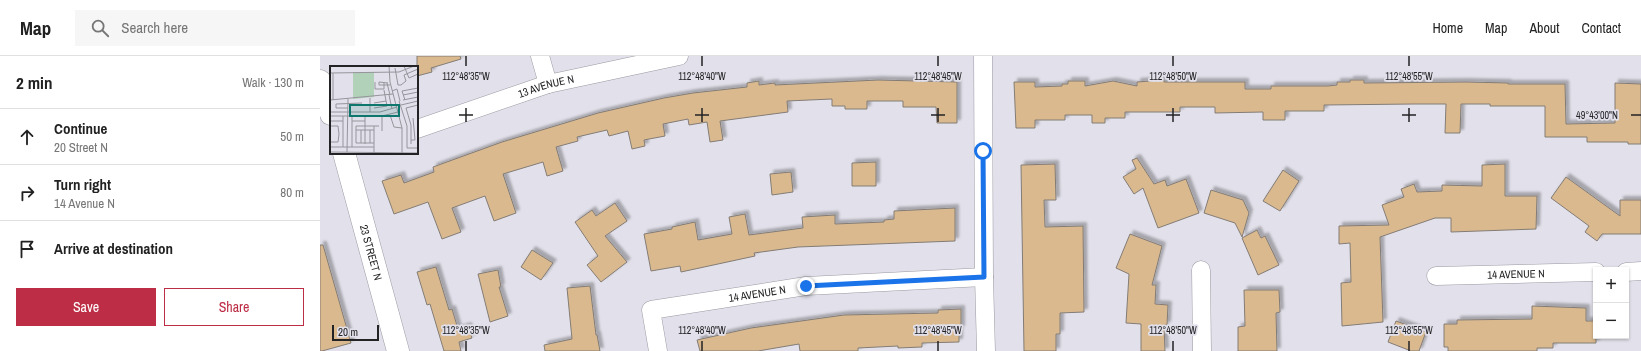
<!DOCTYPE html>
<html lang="en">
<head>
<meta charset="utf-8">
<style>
	body { margin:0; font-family:"Archivo Narrow",sans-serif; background:#f6f6f6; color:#222 }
	.controls { position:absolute; right:12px; bottom:12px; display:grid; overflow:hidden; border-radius:0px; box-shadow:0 1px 3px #0004 }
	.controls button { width:36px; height:36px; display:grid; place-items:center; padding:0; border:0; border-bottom:1px solid #e0e0e0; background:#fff; color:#222; font:20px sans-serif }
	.scale { position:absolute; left:12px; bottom:10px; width:47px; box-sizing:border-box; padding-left:4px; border:2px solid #232326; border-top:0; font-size:11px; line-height:14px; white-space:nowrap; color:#232326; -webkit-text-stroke:3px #e2e1eb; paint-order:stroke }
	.stop { position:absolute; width:12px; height:12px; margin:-9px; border:3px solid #1a73e8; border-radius:50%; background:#fff }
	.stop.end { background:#1a73e8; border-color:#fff; box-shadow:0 1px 4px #0008 }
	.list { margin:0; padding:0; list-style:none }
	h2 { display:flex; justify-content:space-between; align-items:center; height:52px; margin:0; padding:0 16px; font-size:17px }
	h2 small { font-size:13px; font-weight:400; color:#767676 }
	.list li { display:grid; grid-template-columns:26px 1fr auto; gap:12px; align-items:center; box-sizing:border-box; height:56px; padding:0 16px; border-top:1px solid #e0e0e0 }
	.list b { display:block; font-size:15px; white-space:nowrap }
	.list p { margin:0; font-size:13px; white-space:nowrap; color:#767676 }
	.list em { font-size:13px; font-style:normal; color:#767676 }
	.actions { display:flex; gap:8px; padding:12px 16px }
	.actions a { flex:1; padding:9px 0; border:1px solid #bd2d45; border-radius:0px; text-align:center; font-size:14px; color:#bd2d45 }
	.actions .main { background:#bd2d45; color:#fff }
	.icon { flex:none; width:22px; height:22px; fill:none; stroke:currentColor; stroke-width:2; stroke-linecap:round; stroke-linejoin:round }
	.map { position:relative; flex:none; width:1321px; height:295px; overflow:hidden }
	header { display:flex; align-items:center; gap:24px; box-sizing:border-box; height:56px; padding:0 20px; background:#fff; border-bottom:1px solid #e0e0e0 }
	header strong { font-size:19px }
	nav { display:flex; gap:22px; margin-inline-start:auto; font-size:14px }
	.search { width:280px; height:36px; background:#f6f6f6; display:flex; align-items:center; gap:10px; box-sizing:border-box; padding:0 14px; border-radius:0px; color:#767676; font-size:15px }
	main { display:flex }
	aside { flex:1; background:#fff }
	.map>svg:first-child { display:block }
</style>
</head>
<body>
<header>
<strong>Map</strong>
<div class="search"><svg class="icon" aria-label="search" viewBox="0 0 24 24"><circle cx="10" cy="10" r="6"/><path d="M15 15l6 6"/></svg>Search here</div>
<nav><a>Home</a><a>Map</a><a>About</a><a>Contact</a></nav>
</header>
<main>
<aside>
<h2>2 min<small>Walk · 130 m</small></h2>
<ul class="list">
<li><svg class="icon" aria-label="ahead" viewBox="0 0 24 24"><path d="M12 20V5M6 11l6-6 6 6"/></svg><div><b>Continue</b><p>20 Street N</p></div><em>50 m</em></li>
<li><svg class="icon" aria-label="right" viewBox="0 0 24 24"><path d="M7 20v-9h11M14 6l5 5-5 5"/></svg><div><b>Turn right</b><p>14 Avenue N</p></div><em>80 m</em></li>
<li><svg class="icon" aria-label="arrive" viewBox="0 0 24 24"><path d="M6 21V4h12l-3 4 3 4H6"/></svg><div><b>Arrive at destination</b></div></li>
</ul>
<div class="actions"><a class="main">Save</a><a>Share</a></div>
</aside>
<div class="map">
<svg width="1321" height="295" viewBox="0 0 1321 295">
	<defs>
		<filter id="shadow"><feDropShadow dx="3.5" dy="-3.5" stdDeviation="1" flood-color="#0004"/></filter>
	</defs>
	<rect width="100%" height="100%" fill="#e2e1eb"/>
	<!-- building -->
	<g fill="#dab98f" stroke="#837c75" filter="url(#shadow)">
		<polygon points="97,0 140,0 141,3 111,12 112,16 97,20"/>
		<polygon points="558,24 637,26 637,67 617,67 616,51 583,51 583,45 547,45 547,53 525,53 525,50 512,50 512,43 467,45 468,56 400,65 403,84 390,86 387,66 369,69 368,63 343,68 345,80 324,84 325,90 312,93 308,75 289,80 287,74 257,81 258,85 236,91 243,115 227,120 223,106 183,118 196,157 174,165 165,140 132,152 141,176 122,183 108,146 74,158 62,125 81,119 84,127 114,116 113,111 182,86 278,57 344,42 373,37 427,31 427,27 439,25 439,29 455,27 455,29"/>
		<polygon points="844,24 844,26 925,26 925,33 951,33 951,30 1008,30 1017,29 1017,26 1030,26 1030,24 1044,24 1044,27 1146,26 1188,27 1188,28 1245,28 1246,68 1295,67 1295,27 1321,28 1321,88 1308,88 1308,86 1267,86 1267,81 1225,81 1225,50 1170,50 1170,48 1141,48 1140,77 1125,77 1126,48 1094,48 1004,49 1004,55 965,55 965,64 943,64 943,56 895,57 895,51 860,51 860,56 805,56 805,62 785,62 785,67 772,67 772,59 745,59 745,64 715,64 715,72 696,72 694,26 715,26 715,31 742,30 742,28 748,28 748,25 765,25 765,30 793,25 817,30 817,26"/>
		<polygon points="817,102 834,128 845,124 847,130 866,123 879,157 838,172 823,132 814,138 803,121 816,113 812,104"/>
		<polygon points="556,106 556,130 532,130 532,107"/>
		<polygon points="735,108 736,144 724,144 725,171 763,170 764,256 740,257 740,278 736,278 736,295 704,295 701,109"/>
		<polygon points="1185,108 1185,140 1217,140 1216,173 1131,176 1131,162 1115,162 1060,181 1063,266 1022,270 1021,227 1031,226 1030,187 1019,188 1019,170 1069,169 1062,149 1084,141 1081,133 1094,128 1097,136 1122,135 1122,129 1162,130 1162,109"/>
		<polygon points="963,114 979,125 960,155 943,145"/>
		<polygon points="471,116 473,136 452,139 450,118"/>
		<polygon points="1246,121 1300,160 1300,144 1321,144 1321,178 1282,178 1277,185 1265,176 1269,170 1231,142"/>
		<polygon points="891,134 923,144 929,157 922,181 915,167 884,157"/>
		<polygon points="295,147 307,165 285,180 307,206 281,226 267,209 278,200 255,166 272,154 276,160"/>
		<polygon points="635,152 635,185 478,191 434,197 435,200 361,216 360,210 331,215 324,178 352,173 352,171 375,166 378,184 412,178 409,161 425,158 429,179 483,172 482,161 515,159 515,168 564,166 564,164 574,163 574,155"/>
		<polygon points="937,174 941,182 945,180 959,209 938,219 922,182"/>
		<polygon points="810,178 842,190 832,229 836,229 835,248 848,249 847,269 844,269 845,295 821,295 821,268 806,267 809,218 796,212"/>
		<polygon points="0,189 3,189 31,287 2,295 0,295"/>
		<polygon points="212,194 233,207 221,224 201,211"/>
		<polygon points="116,211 129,254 132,253 138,273 148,270 152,282 139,286 141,295 124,295 110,248 107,249 97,216"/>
		<polygon points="178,214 181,231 179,231 188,260 170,266 158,218"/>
		<polygon points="270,230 276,279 277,279 280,295 225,295 224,289 252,283 247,232"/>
		<polygon points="924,234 959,234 960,256 956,257 957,295 918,295 918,271 925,270"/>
		<polygon points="1212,250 1266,252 1266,265 1276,265 1276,287 1233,287 1233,292 1217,292 1217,295 1128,295 1128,291 1124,291 1124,268 1137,268 1137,264 1212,263"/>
		<polygon points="641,253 641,273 639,273 639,286 602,287 602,291 578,292 578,290 538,292 538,295 480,295 479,288 438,295 380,295 377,284 431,272 524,259 618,257 618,254"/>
		<polygon points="1076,265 1106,276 1099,295 1091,295 1068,286"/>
	</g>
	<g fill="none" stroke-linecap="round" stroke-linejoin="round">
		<!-- minor casing -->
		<g stroke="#9999a2" stroke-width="19">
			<g id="minor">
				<polyline points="220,0 228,28"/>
				<polyline points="663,0 664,221 666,295"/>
				<path id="s1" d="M 97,73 L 228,28 L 359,0"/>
				<polyline points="881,214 882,295"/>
				<polyline points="1306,216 1321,215"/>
				<path id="s2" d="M 1116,220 L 1276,216"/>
				<path id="s3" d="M 338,295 L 331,254 L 486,230 L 664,221"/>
			</g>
		</g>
		<!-- tertiary casing -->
		<g stroke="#9999a2" stroke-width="23">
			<g id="tertiary">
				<polyline points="0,25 11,58"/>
				<path id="s4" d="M 24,97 L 78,295"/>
			</g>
		</g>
		<!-- minor -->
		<use href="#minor" stroke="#fff" stroke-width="18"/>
		<!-- tertiary -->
		<use href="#tertiary" stroke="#fff" stroke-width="22"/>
	</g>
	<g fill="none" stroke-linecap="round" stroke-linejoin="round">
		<!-- route -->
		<polyline stroke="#1a73e8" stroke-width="5" points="486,230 664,221 663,95"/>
	</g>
	<!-- ticks -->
	<path fill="none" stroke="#232326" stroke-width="1.5" d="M 146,0 L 146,10M 382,0 L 382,10M 618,0 L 618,10M 853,0 L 853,10M 1089,0 L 1089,10M 146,52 L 146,66M 382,52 L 382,66M 618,52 L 618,66M 853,52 L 853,66M 1089,52 L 1089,66M 139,59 L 153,59M 375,59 L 389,59M 611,59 L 625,59M 846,59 L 860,59M 1082,59 L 1096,59M 1311,59 L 1321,59M 146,285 L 146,295M 382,285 L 382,295M 618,285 L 618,295M 853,285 L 853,295M 1089,285 L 1089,295"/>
	<g text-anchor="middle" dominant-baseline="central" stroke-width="3.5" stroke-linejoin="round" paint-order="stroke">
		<!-- street labels -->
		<g font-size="11" fill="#232326" stroke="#e2e1eb">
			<text stroke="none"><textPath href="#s1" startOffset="136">13 AVENUE N</textPath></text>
			<text stroke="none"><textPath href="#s4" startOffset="103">23 STREET N</textPath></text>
			<text stroke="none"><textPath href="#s2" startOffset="80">14 AVENUE N</textPath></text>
			<text stroke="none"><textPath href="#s3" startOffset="149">14 AVENUE N</textPath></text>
		</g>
	</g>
	<!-- overview -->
	<g transform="translate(10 10)">
		<rect width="88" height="88" fill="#e2e1eb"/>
		<path d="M 23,6 L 44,6 L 44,31 L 23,33 Z" fill="#b2d1b9"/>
		<path fill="none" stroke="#96959c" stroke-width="1" d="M 15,0 L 39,0M 59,0 L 60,16 L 72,62 L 72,88M 74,0 L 79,12 L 88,8M 65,2 L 68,19 L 71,19 L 76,15 L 74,9 L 88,3M 0,7 L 69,6 L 84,0M 3,7 L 3,34M 45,16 L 45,23 L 54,23 L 54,17M 57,17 L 60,29M 58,17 L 49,16 L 49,19 L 60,19M 62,25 L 67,23 L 70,35M 59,29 L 62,43M 73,29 L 88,26M 40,32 L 40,46M 0,34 L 63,28M 73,34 L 88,31M 75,34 L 72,25 L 88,22M 69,35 L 77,60 L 77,82 L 88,82M 44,37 L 56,35M 6,38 L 32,37M 6,38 L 6,42 L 18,42M 71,39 L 88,35M 44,42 L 57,40 L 54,24M 0,46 L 50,46 L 67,41M 60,49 L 64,61 L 72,62M 0,50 L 52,50 L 68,46M 13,50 L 13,81M 52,50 L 52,65M 0,55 L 13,55M 22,55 L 35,55M 0,60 L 8,60 L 9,68 L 8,76 L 0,76M 26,64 L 44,64M 40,64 L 40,77M 81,74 L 85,74 L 83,52M 31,77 L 31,64M 44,77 L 26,77 L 26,60 L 49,60M 35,78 L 35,50M 81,78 L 81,59 L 76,42 L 88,39M 0,81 L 44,81M 22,81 L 22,49M 0,86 L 88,87M 17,86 L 18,33M 44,88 L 44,60"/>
		<path fill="#0f766e" fill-opacity="0.15" stroke="#0f766e" stroke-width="2" d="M 20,39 L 69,39 L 69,50 L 20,50 Z"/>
		<rect width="88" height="88" fill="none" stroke="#232326" stroke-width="2"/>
	</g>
	<g font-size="10" text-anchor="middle" fill="#232326" stroke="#e2e1eb" stroke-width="3.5" stroke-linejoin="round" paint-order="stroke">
		<text x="146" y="24">112°48'35"W</text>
		<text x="382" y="24">112°48'40"W</text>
		<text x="618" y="24">112°48'45"W</text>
		<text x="853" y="24">112°48'50"W</text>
		<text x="1089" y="24">112°48'55"W</text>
		<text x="1277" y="63">49°43'00"N</text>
		<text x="146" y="278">112°48'35"W</text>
		<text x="382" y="278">112°48'40"W</text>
		<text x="618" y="278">112°48'45"W</text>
		<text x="853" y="278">112°48'50"W</text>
		<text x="1089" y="278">112°48'55"W</text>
	</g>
</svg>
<div class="controls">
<button>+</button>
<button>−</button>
</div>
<div class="scale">20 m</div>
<div class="stop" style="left:663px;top:95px"></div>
<div class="stop end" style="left:486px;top:230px"></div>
</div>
</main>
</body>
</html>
